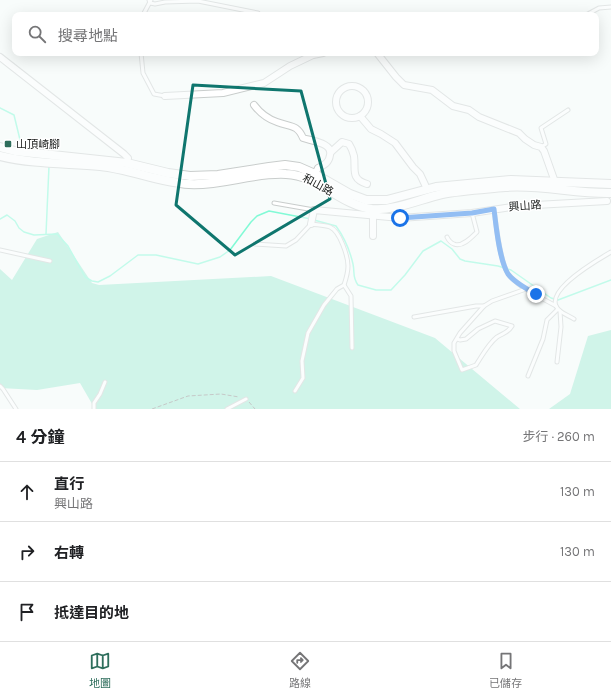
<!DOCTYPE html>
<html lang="zh-TW">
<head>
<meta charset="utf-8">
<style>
	body { margin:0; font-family:Karla,"Noto Sans TC",sans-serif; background:#f2f2f2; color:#202124 }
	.stop { position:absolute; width:12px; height:12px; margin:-9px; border:3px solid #1a73e8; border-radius:50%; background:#fff }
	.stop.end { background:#1a73e8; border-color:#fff; box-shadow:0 1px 4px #0008 }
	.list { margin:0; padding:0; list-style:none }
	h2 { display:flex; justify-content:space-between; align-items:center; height:52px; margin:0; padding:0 16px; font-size:17px }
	h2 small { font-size:13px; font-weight:400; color:#757577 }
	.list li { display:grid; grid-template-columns:26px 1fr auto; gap:12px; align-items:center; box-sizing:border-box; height:60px; padding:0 16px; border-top:1px solid #e0e0e0 }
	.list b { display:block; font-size:15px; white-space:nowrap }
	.list p { margin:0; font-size:13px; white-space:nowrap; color:#757577 }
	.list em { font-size:13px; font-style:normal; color:#757577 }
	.icon { flex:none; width:22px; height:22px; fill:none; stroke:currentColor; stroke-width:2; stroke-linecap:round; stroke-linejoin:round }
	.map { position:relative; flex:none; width:611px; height:409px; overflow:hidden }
	.search { position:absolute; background:#fff; box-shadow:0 4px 16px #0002; left:12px; right:12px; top:12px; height:44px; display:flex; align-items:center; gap:10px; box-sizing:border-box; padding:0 14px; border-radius:8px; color:#757577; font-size:15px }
	.sheet { height:232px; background:#fff }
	nav { display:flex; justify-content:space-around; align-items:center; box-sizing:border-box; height:56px; border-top:1px solid #e0e0e0; background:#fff; font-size:11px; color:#757577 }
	nav a { display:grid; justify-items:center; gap:2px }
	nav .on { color:#2e6e5c }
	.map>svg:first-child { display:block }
</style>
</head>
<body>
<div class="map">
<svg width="611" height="409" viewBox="0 0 611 409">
	<rect width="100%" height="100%" fill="#f8fcfb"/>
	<!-- green -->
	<g fill="#a0ebd2">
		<polygon points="58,232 92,283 99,285 271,276 435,338 520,409 95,409 80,383 37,390 0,388 0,269 12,280 37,239"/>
		<polygon points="611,330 611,409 549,409 570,394 588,336"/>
	</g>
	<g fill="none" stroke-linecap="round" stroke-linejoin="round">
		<!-- stream -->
		<g stroke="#82fad6" stroke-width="1.5">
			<polyline points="0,108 14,115 22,148"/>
			<polyline points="28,148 50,150 49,153"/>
			<polyline points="0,219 7,215 15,221 19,228 24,232 34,235 57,234 68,246 85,277 92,281 98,282 110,276 138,255 156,255 198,264 220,257 230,250 251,222 257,216 269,211 311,219"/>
			<path d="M 314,220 L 336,226 C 344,237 350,251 353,264 C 355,273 352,277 358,285 L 376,290 L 391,290 L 405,275 L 423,251 L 441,241 L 452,249 L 460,259 L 465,261 L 498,266 L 511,270 L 551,298 L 558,300 L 611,280"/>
			<polyline points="46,234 49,166"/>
		</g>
		<!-- service casing -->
		<g stroke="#c9cdcc" stroke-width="5">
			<g id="service">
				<polyline points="149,0 150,3 155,4 165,2 198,1 258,13"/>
				<polyline points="143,15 151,0"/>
				<polyline points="586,15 599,8 611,7"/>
				<polyline points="141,53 143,73 154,94 165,96"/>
				<polyline points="541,147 546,144 541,128 568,110"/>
				<polyline points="274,203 314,210"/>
				<path d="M 494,209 C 496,224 500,264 509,275 C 521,289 540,297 556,306"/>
				<path d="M 447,237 C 448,239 451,243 454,244 C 462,248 472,237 477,232 L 472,213"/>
				<path d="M 255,244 L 286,246 L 296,240 L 311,224 C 317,225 324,225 330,227 C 340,231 348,257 348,266 C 348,272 346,279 344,285 L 337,289 L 324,305 L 308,333 L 302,361 L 303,378 L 295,391"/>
				<polyline points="0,250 50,261"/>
				<polyline points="344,285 351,296 352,348"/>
				<polyline points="414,317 476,306 484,306"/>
				<path d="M 574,319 C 568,315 559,313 556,306 C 548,288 599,259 611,252"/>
				<path d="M 457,339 L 460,340 L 466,339 L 478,329 L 495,321 L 512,326 C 508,333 503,333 497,337 C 488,344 482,356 476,365 L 462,370 L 454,351 L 454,343 L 460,333 L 484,306 L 492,301 L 526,289"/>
				<polyline points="557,362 561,327 560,311"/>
				<polyline points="528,376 543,339 547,320 558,309"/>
				<polyline points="0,386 3,389 16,409"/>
				<polyline points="94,409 94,403 100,394 105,382"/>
				<polyline points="227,409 246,399"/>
			</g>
		</g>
		<!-- minor casing -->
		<g stroke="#c9cdcc" stroke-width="8">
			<g id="minor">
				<polyline points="377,53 396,77 404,85 432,90 453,106 469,110 479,117 519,133 525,139 534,145 541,147 544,151 555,182"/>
				<polyline points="0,57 124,154 128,158 127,163"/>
				<circle cx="352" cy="102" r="16"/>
				<polyline points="165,96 223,93 264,83 290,66 313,55 323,53"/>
				<path d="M 254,105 C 260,113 268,119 277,122 C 290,127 297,124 303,138 C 312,141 333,143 330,155 C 329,163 324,165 318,168 L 315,174"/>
				<polyline points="360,116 371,129 381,134 395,143 413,167 420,174 427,189"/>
				<path d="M 331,152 L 342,142 L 349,144 C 351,147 353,152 354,156 C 356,169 350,179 367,184"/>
				<polyline points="311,224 314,210 400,218 472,213 518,206 607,201"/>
				<polyline points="373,236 373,212"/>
			</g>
		</g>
		<!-- secondary casing -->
		<g stroke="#c9cdcc" stroke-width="10">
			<g id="secondary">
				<polyline points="0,147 15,151 127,163 168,173 190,176 218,175 269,167 285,165 299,167 315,174 350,194 366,200 387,200 436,187 511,180 611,184"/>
				<path d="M 0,156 C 33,164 66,163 100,166 C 130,169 159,182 189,184 C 222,186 253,172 286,174 C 318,175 340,205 372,209 C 395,211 420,199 442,194 C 462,190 484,189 505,187 C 540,184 576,194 611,193"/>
			</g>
		</g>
		<!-- path -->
		<g stroke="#888b8a" stroke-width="1" stroke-dasharray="4 2" stroke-linecap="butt">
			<polyline points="249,402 255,409"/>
			<polyline points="152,409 188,396 221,394 239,397"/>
		</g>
		<!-- service -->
		<use href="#service" stroke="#fff" stroke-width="3"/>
		<!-- minor -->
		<use href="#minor" stroke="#fff" stroke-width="6"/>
		<!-- secondary -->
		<use href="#secondary" stroke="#fff" stroke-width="8"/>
	</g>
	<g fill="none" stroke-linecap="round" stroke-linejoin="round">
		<!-- route -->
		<path stroke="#1a73e8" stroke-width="5" d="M 400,218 L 472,213 L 494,209 C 496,226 499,259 508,274 C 513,281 528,290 536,294"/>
	</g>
	<!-- marked area -->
	<path d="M0 0H611V409H0ZM 193,85 L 301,91 L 330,199 L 235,255 L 176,205 Z" fill="#f8fcfb" fill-opacity=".55" fill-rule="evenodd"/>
	<path fill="none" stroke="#0f766e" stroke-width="3" stroke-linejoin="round" d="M 193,85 L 301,91 L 330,199 L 235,255 L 176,205 Z"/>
	<!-- markers -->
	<rect fill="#2e6e5c" stroke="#fff" stroke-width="1.5" x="4" y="140" width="8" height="8" rx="2"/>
	<g text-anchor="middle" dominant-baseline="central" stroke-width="3" stroke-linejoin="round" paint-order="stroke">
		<!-- poi labels -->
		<g font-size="11" fill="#222423" stroke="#fff" text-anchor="start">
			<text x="16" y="144">山頂崎腳</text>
		</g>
		<!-- street labels -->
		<g font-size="11" fill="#222423" stroke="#fff">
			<text transform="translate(318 185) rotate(28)">和山路</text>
			<text transform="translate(525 206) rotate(-4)">興山路</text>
		</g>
	</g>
</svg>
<div class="stop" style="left:400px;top:218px"></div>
<div class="stop end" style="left:536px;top:294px"></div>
<div class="search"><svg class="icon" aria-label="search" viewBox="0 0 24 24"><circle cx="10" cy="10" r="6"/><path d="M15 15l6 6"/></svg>搜尋地點</div>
</div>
<section class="sheet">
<h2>4 分鐘<small>步行 · 260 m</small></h2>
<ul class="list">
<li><svg class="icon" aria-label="ahead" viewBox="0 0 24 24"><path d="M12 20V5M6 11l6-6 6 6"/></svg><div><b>直行</b><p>興山路</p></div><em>130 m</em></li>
<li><svg class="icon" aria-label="right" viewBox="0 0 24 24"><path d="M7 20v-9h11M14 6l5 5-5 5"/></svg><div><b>右轉</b></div><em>130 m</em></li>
<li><svg class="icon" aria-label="arrive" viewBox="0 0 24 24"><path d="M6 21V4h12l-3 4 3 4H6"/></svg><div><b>抵達目的地</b></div></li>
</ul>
</section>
<nav>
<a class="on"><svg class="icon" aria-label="map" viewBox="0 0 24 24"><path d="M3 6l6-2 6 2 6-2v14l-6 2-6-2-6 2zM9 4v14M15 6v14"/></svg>地圖</a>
<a><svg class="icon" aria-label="directions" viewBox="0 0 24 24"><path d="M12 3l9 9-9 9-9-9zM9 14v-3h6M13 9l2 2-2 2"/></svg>路線</a>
<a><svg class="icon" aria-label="saved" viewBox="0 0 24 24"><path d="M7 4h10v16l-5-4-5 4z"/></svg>已儲存</a>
</nav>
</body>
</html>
